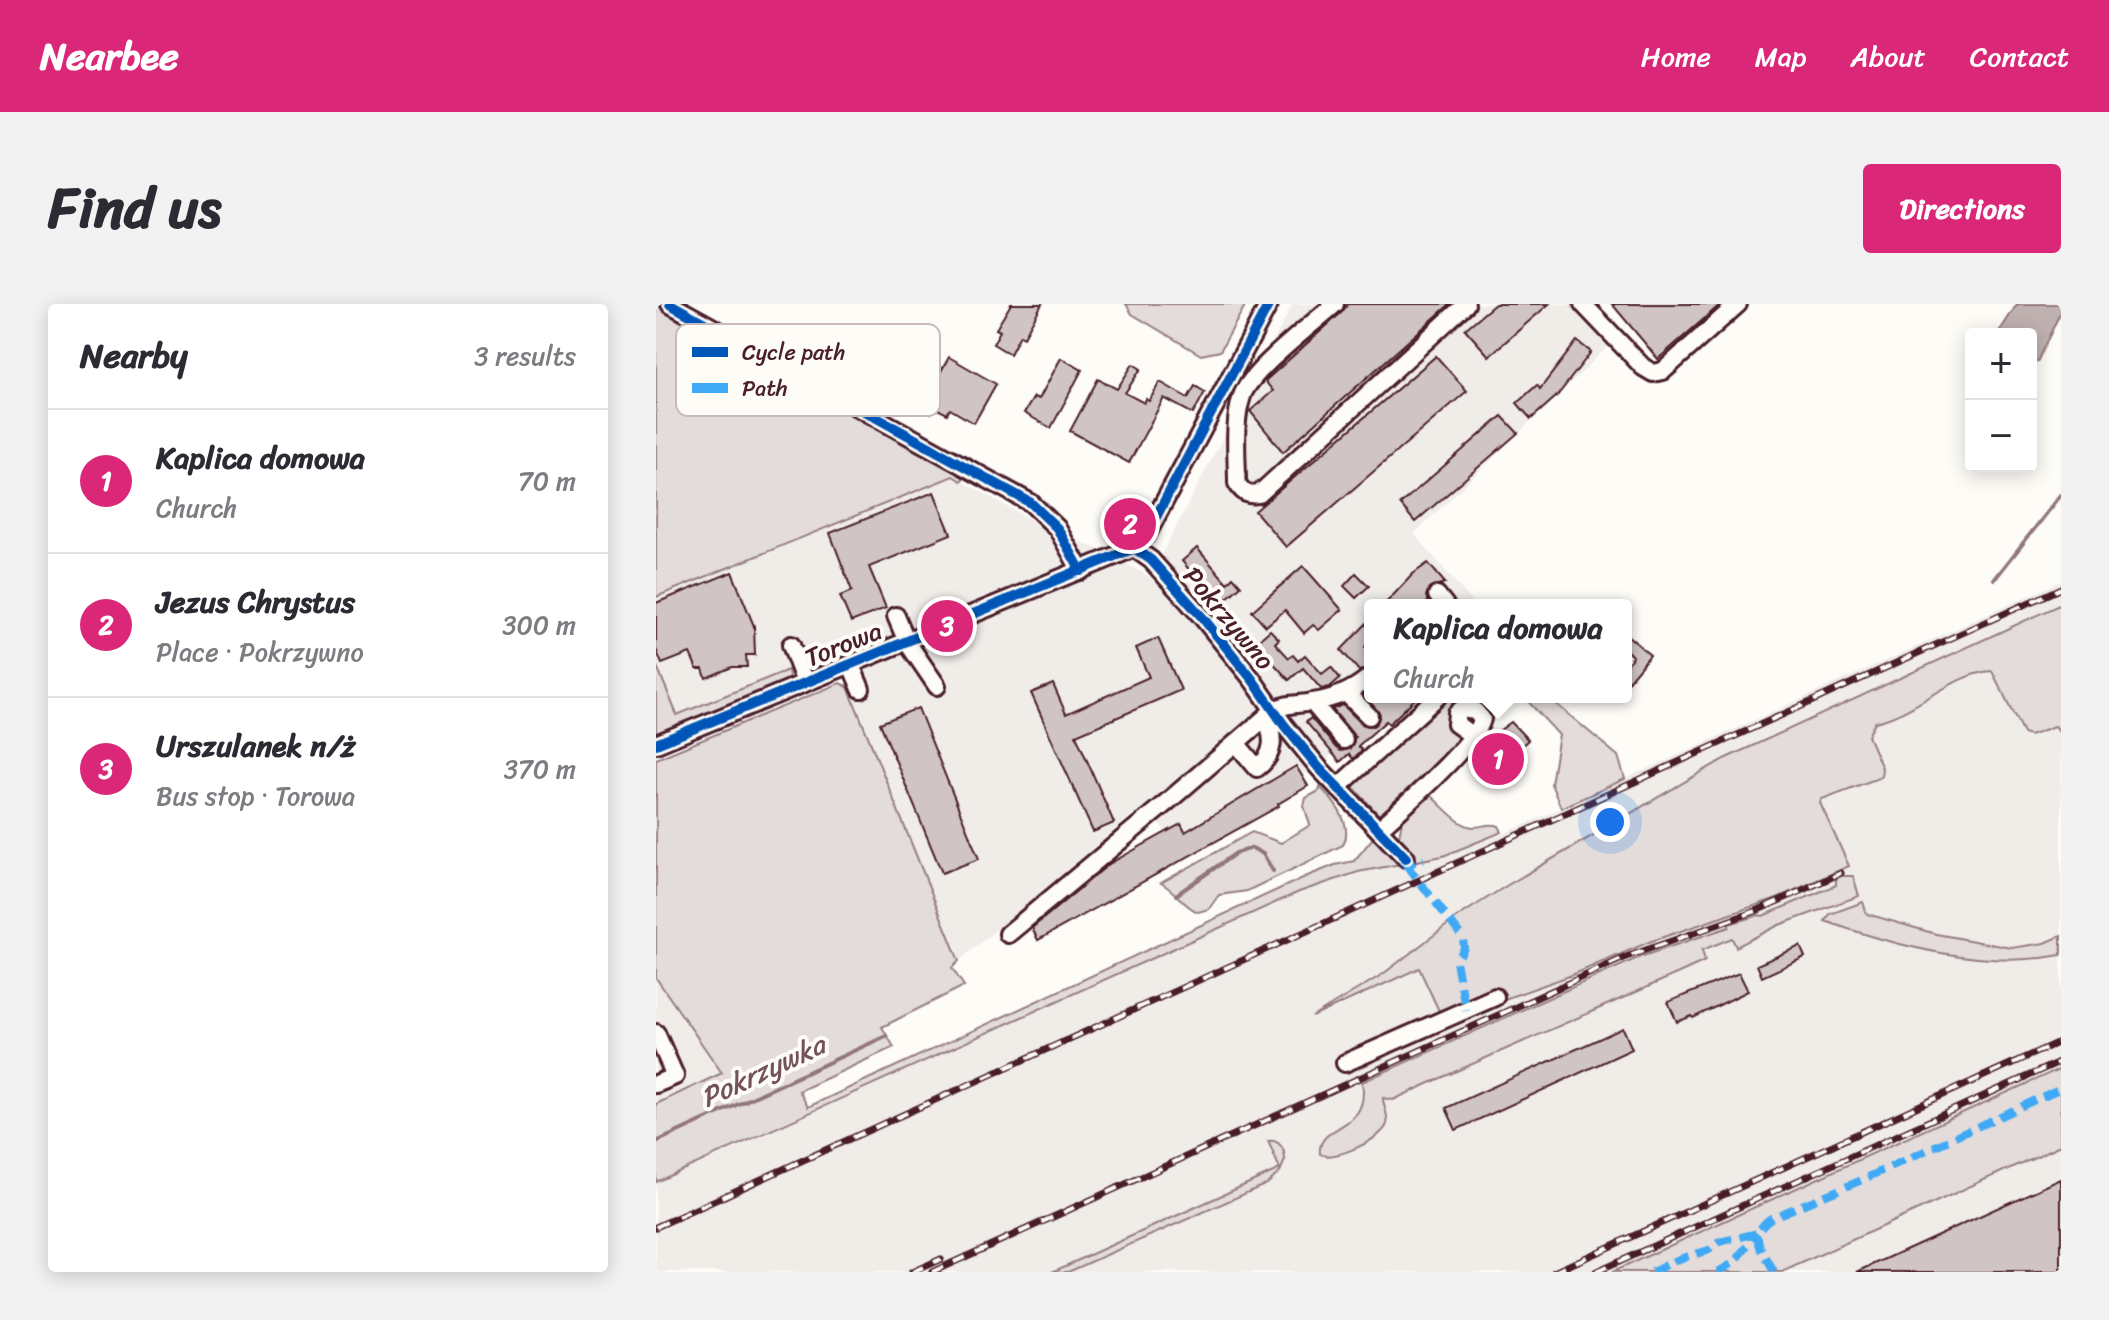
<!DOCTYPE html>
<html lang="en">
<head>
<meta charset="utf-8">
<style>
	body { margin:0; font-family:Sriracha,sans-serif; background:#f2f2f3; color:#2b2b33 }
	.controls { position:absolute; right:24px; top:24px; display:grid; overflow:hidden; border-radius:8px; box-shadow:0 4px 20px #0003 }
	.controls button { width:72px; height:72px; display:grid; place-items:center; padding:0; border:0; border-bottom:2px solid #e1e1e2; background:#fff; color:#2b2b33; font:40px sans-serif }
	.you { position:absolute; left:954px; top:518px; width:28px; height:28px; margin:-20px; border:6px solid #fff; border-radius:50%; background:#1a73e8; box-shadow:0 0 0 12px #1a73e833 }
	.badge { display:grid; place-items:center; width:52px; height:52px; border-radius:50%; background:#db2777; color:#fff; font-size:26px; font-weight:700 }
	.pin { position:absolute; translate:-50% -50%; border:4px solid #fff; box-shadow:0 2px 8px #0006 }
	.popup { position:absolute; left:708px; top:295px; width:268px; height:104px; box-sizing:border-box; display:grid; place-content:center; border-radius:8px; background:#fff; filter:drop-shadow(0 2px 6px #0005); font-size:26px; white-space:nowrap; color:#7c7c81 }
	.popup b { font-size:30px; color:#2b2b33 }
	.popup::after { content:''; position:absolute; left:50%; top:100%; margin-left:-16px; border:16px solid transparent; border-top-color:#fff }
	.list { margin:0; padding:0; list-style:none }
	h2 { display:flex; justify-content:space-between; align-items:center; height:104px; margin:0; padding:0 32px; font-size:34px }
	h2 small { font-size:26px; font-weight:400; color:#7c7c81 }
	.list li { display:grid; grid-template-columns:52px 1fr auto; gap:24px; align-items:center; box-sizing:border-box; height:144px; padding:0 32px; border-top:2px solid #e1e1e2 }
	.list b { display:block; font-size:30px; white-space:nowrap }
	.list p { margin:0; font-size:26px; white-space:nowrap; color:#7c7c81 }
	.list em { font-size:26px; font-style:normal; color:#7c7c81 }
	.map { position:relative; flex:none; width:1405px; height:968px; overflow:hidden; border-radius:8px }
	header { display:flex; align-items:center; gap:48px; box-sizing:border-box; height:112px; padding:0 40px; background:#db2777; color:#fff }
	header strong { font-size:38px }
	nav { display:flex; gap:44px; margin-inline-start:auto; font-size:28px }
	.intro { display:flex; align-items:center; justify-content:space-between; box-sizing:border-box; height:192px; padding:0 48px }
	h1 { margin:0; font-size:56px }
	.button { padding:20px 36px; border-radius:8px; background:#db2777; color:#fff; font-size:28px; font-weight:700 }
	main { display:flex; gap:48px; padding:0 48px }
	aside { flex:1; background:#fff; border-radius:8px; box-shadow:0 4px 20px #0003 }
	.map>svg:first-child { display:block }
</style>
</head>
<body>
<header>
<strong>Nearbee</strong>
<nav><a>Home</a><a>Map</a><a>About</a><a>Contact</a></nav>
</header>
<div class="intro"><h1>Find us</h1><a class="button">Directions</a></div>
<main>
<aside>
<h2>Nearby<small>3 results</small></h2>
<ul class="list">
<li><span class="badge">1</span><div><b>Kaplica domowa</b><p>Church</p></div><em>70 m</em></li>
<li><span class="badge">2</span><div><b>Jezus Chrystus</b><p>Place · Pokrzywno</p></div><em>300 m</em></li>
<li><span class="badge">3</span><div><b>Urszulanek n/ż</b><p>Bus stop · Torowa</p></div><em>370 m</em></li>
</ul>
</aside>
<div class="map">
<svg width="1405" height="968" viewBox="0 0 1405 968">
	<rect width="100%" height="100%" fill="#fdfcf7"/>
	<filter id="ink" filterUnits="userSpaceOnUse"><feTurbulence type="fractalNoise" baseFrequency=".0125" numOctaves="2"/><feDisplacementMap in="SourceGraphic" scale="16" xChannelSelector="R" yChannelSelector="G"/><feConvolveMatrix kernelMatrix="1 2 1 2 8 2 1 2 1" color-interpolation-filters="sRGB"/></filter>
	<g filter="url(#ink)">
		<!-- built -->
		<g fill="#f0ece8">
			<polygon points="637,0 917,0 956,39 758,230 819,301 714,301 714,393 759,393 531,552 487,502 303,657 192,383 198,379 182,346 0,420 0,293 297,172 384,221 448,248 494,273"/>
			<polygon points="1405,277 1405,764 956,968 0,968 0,875 643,588 702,568 799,546 850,529"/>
			<polygon points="0,674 66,769 0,798"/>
			<polygon points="1405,841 1405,968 1126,968"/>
		</g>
		<!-- green -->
		<g fill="#e3dcda" stroke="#967e82" stroke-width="2">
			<polygon points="0,0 4,0 310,172 305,177 297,172 0,293"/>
			<polygon points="470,0 590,0 564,47 545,51 476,10"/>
			<path d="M 1405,300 L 1405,429 L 1399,422 L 1374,431 L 1367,429 L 1336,367 C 1296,369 1260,410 1219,418 L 1212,432 L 1226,464 L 1225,473 L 1166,495 L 1164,499 L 1193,562 L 1121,594 L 993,638 L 916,671 L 837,699 L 790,722 L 763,664 L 656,713 L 727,670 L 803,612 L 850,582 L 1068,455 Z"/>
			<polygon points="0,360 21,411 132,366 133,372 128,381 0,433"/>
			<path d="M 184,379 L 192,383 L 303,657 L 296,664 L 308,682 L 226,723 L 238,743 L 143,787 L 152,803 L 649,573 L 679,561 L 698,557 L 716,535 L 742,537 L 746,517 L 775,492 C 786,501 803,523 818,523 C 828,523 833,518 843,522 L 846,528 L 787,552 L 702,568 L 643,588 L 0,878 L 0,800 L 66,769 L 0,674 L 0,455 Z"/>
			<polygon points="790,393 858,393 834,409 818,404 798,423 805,434 802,444 731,513 721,509 692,477"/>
			<polygon points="868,393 892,393 962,452 969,475 905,504 895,480 903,431"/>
			<path d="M 664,483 C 678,497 698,521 687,541 L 591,587 L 563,591 L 553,605 L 542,608 C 526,601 521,588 505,579 L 596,528 L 625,539 L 654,521 L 648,502 L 650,494 L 663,487 Z"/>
			<path d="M 1185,572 L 1197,572 L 1203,592 L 1123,621 L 1080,643 L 1076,634 L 1046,646 L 1049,657 C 945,705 840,748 737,796 L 727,794 C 727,802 733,811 731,820 C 727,835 677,858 664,850 C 660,818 715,829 706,778 L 984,653 L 1073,623 L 1073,620 L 1103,611 L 1107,612 L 1180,581 L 1180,575 Z"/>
			<path d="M 1207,598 L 1211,610 L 1280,630 L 1356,644 L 1389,639 L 1405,632 L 1405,651 C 1329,666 1240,642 1169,617 L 1174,610 Z"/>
			<polygon points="1405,764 1405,841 1126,968 956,968"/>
			<path d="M 612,837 C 624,835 629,846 629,856 L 624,868 L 611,880 L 412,968 L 396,968 L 624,865 Z"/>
		</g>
		<!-- water -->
		<polygon fill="#c0b1b1" stroke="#91777b" stroke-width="2" points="1361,0 1405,0 1405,7 1381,58 1375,54 1375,30 1342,30"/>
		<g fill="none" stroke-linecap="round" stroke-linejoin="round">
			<!-- stream -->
			<g stroke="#91777b" stroke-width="4">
				<polyline points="1338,276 1405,191"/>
				<polyline points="520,591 580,549 596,544 607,550 617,567"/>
				<polyline points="0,838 230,732"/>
			</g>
		</g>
		<!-- building -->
		<g fill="#d0c5c4" stroke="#4a1f2b" stroke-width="2">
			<polygon points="355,0 386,0 368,33 364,31 354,50 337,40 344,27 340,25"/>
			<polygon points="692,0 794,0 627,148 594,107 617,87 609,77 686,8"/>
			<polygon points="839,0 893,0 833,52 809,25"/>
			<polygon points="956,0 1065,0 1002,55"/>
			<polygon points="921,37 935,48 901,92 875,115 861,99 881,81 884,85"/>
			<polygon points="780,52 811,87 630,243 599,207"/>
			<polygon points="293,53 340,80 318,119 294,105 291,110 278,103 275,109 265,103"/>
			<polygon points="405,54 426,66 395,124 368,109 378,93 383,95"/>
			<polygon points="477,60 485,65 469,89 488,99 490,95 493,97 504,78 532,94 539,82 549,88 537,110 508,94 473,159 414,127 442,75 461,85"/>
			<polygon points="846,112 862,129 759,218 744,200"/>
			<polygon points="278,188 295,230 213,263 230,304 195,318 184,292 196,287 174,229"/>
			<polygon points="541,244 571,279 577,273 585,282 563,301 526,257"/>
			<polygon points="772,259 789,279 774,283 770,292 772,298 769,301 728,301 757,270"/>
			<polygon points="647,262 686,306 663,326 657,321 648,329 629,306 610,322 596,307"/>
			<polygon points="76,268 98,322 99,351 90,351 91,363 76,363 50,374 47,365 41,365 34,349 6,360 0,345 0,299"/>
			<polygon points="700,269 713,282 700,294 688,282"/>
			<polygon points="714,316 714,337 709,343 714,348 714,365 703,367 685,346"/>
			<polygon points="614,326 623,335 619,339 633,354 637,351 642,357 649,351 666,370 675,363 684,374 674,383 665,385 647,364 633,376 613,354 609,357 605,353 602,356 596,349 599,346 596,342"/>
			<polygon points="970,330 994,351 970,380 970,361 977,353 970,346"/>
			<polygon points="502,334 525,386 420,431 458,519 437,528 375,389 397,380 410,410 493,373 480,344"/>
			<polygon points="714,387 714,393 761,393 733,420 730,417 702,442 706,446 697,455 693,450 684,458 650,418 655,414 680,444 685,447 694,445 699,433 676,405 687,401 706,420 717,422 721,419 724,410 708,391"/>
			<polygon points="262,404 323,555 286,569 224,419"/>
			<polygon points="855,418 872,436 862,445 858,454 838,473 817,454 836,432"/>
			<polygon points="640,462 652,482 622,500 623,502 382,636 376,624 453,560 525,520 529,528"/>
			<polygon points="1144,642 1149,653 1106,673 1101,661"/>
			<polygon points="1083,669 1092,687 1037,714 1036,712 1021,718 1012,698"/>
			<polygon points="967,724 976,745 800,826 790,804"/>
			<polygon points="1405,875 1405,968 1201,968"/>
		</g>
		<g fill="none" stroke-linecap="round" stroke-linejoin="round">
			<!-- minor casing -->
			<g stroke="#4a1f2b" stroke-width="22">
				<g id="minor">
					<polyline points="14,0 375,199 401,224 425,267"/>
					<path d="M 679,0 C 658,19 594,67 586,92 C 577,119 581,151 581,179 C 587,189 592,192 603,190 L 810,0"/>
					<polyline points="927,0 987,63 997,69 1007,67 1082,0"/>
					<polyline points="478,244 495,256 546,313 596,375 628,421 663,464 750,554"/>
					<polyline points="781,291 789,301"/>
					<polyline points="240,312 251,338 281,382"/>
					<polyline points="135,341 149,379"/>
					<polyline points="195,361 205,385"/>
					<polyline points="690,389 713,412"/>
					<polyline points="656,398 688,436"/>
					<path d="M 580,439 L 601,464 C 620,450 618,433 610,413"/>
					<polyline points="0,440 478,244 491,230 613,0"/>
					<polyline points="683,482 781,393"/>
					<path d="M 724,524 C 742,508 825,434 826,415 L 819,407 L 806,405 L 801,409 L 800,420 L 817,432"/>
					<path d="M 352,630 L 517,493 L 618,406 C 631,399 642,401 657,398 C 677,395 695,388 711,375"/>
					<polyline points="0,729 19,772 0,780"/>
					<polyline points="689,759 839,693"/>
				</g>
			</g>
			<!-- minor -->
			<use href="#minor" stroke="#fdfcf7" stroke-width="16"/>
			<!-- rail casing -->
			<g stroke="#4a1f2b" stroke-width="7">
				<g id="rail">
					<polyline points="0,923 1405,284"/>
					<polyline points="256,968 285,955"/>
					<polyline points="276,968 970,653 1100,607 1185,569"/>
					<polyline points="898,968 1405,737"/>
					<polyline points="940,968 1405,757"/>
				</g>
			</g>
			<!-- rail -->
			<use href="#rail" stroke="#fdfcf7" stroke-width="4" stroke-dasharray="12" stroke-linecap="butt"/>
			<!-- quiet -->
			<g stroke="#3fa9f5" stroke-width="8" stroke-dasharray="16 8" stroke-linecap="butt">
				<polyline points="745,556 750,560 768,556"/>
				<polyline points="750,560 807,634 808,644 800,658 810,706"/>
				<polyline points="996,968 1023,955 1053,946 1063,938 1102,929"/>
				<polyline points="1062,968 1079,958 1102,929"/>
				<path d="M 1118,968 C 1107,947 1090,931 1115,914 L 1206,876 L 1405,784"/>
			</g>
			<!-- cycleway casing -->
			<g stroke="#fdfcf7" stroke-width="15">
				<g id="cycleway">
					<polyline points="14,0 375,199 401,224 425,267"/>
					<polyline points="478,244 495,256 546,313 596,375 628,421 663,464 750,554"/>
					<polyline points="0,440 478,244 491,230 613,0"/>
				</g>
			</g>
			<!-- cycleway -->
			<use href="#cycleway" stroke="#0057b8" stroke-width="10"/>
		</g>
	</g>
	<g text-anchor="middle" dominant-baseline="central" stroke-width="8" stroke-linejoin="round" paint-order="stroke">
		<!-- street labels -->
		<g font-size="26" fill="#4a1f2b" stroke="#fdfcf7">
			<text transform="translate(573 314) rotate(50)">Pokrzywno</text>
			<text transform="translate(187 340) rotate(-22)">Torowa</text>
		</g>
		<!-- water labels -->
		<g font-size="28" font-style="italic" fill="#73525a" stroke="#fdfcf7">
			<text transform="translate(107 767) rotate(-25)">Pokrzywka</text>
		</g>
	</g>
	<!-- legend -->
	<rect x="20" y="20" width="264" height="92" rx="12" fill="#fdfcf7" stroke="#c7baba" stroke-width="2"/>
	<rect x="36" y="43" width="36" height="10" fill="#0057b8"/>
	<rect x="36" y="79" width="36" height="10" fill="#3fa9f5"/>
	<g font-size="22" fill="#4a1f2b">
		<text x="86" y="56">Cycle path</text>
		<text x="86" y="92">Path</text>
	</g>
</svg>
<div class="controls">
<button>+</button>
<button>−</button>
</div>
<div class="you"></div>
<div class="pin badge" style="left:842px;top:455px">1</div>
<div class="popup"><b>Kaplica domowa</b>Church</div>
<div class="pin badge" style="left:474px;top:220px">2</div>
<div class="pin badge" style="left:291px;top:322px">3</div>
</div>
</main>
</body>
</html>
